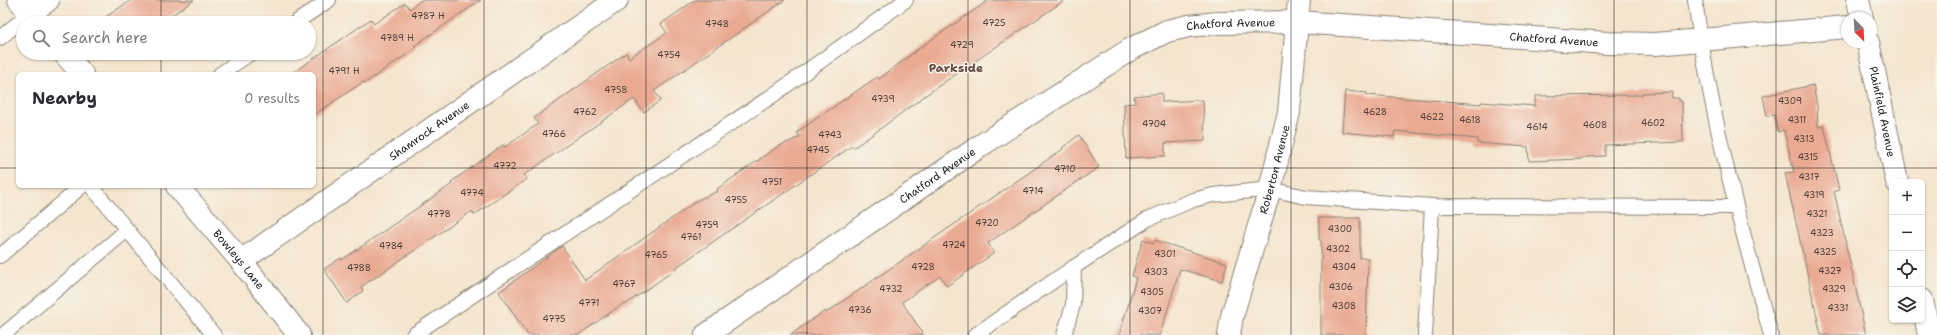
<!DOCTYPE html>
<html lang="en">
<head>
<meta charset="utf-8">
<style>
	body { margin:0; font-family:"Shantell Sans",sans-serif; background:#f2f2f3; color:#2b2b33 }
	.controls { position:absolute; right:12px; bottom:12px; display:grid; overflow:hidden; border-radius:6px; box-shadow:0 1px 3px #0004 }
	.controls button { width:36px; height:36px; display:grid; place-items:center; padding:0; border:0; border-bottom:1px solid #e1e1e2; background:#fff; color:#2b2b33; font:20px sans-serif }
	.compass { position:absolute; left:1841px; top:12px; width:36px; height:36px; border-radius:50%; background:#fff; box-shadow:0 1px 3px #0004; rotate:156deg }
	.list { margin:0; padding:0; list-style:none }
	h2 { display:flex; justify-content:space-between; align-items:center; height:52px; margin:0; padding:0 16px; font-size:17px }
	h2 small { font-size:13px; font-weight:400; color:#7c7c81 }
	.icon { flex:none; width:22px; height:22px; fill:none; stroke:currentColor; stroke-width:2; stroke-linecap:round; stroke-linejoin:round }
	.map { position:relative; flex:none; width:1937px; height:335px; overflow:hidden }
	.search { position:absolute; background:#fff; box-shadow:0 1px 3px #0004; left:16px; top:16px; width:300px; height:44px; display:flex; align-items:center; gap:10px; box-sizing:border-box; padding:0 14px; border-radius:22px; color:#7c7c81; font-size:15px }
	.panel { position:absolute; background:#fff; box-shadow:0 1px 3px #0004; left:16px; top:72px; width:300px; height:116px; border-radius:6px }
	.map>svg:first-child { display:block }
</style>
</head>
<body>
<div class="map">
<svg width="1937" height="335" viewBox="0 0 1937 335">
	<rect width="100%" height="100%" fill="#f7f3e8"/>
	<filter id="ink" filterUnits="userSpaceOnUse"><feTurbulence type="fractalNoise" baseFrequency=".025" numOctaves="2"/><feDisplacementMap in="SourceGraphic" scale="8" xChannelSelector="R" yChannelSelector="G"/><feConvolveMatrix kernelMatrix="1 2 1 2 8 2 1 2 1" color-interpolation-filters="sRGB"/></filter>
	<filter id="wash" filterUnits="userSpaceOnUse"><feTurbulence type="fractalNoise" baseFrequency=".012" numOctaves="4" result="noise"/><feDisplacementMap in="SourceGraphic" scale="16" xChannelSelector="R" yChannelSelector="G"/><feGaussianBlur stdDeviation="0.9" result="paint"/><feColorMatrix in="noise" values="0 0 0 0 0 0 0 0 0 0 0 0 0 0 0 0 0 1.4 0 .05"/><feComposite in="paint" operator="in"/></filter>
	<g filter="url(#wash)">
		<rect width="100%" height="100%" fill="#f4e5ce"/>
		<g id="blocks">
			<!-- building -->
			<g fill="#eaaa92">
				<polygon points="131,0 194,0 160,23 97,23"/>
				<polygon points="421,0 481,0 414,46 416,48 381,72 365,83 363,82 314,115 314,74 291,74 371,19 374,24 405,3 410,9"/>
				<polygon points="695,0 785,0 654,91 661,100 644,112 634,99 524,175 527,179 474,215 472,211 361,287 363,291 347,303 324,269 341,258 342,260 452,184 451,182 503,145 505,147 538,124 534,118 626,53 629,58 667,33 661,24"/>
				<polygon points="989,0 1065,0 930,92 869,137 853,148 852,146 675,268 676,269 636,297 625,305 624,303 578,335 528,335 499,292 562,246 585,280 698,200 718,191 717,189 777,147 800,137 797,132 877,77 879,79 925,44"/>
				<polygon points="1813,85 1817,105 1818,127 1824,126 1839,190 1834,191 1866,335 1821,335 1785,173 1794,172 1784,130 1778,132 1774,115 1767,116 1763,96"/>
				<polygon points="1345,91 1367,93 1367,95 1481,104 1481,102 1535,106 1535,96 1642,95 1642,93 1672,92 1672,98 1679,98 1679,101 1682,101 1683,142 1605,145 1605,156 1587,157 1581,159 1529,161 1528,147 1477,143 1478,139 1395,131 1394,137 1342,132"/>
				<polygon points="1162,93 1162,102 1203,100 1205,141 1165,143 1165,156 1126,158 1124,104 1135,103 1134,96"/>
				<polygon points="1079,135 1099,167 988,243 994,253 947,286 940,276 902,302 924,335 790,335 825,311 826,313 1063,149 1062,148"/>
				<polygon points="1319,218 1360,218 1360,258 1368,258 1366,335 1321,335 1321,240 1319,240"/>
				<polygon points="1143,239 1153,243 1154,240 1227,263 1222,281 1180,269 1160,335 1119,335 1131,296 1136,278 1132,276"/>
			</g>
		</g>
	</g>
	<g filter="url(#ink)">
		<use href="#blocks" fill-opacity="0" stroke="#888075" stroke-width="1"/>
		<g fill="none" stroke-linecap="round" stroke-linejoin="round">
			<!-- service casing -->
			<g stroke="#888075" stroke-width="16">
				<g id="service">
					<path d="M 1695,0 C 1710,114 1740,225 1771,335"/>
					<polyline points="295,23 329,0"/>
					<polyline points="0,38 30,13"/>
					<polyline points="220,74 251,53"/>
					<polyline points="91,186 214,335"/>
					<polyline points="0,256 82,186"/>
					<polyline points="3,335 127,230"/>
					<polyline points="413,335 769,98 906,0"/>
					<polyline points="975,335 1074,267"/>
					<polyline points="1064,335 1073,305 1074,267 1148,219 1193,200 1213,195 1270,189 1306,197 1432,206 1736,207"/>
					<polyline points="1425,335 1432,206"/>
				</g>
			</g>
			<!-- minor casing -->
			<g stroke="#888075" stroke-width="24">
				<g id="minor">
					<polyline points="19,0 39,23"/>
					<polyline points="1858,0 1862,18"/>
					<polyline points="30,13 48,0"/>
					<path id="s1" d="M 1868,42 L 1897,182"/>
					<polyline points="64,53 82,74"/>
					<path id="s2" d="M 177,186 L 241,261 L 299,335"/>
					<path id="s3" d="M 241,261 L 617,0"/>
					<polyline points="1922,300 1929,335"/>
					<path id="s4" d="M 706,335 L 983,144 L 1131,49 L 1167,31 L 1189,26 L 1218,23 L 1297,22 L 1608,43 L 1656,44 L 1847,27"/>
					<path id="s5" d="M 1229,335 L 1232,316 L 1270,189 L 1289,112 L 1299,0"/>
				</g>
			</g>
			<!-- service -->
			<use href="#service" stroke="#fff" stroke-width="14"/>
			<!-- minor -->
			<use href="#minor" stroke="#fff" stroke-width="22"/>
		</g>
	</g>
	<!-- grid -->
	<path fill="none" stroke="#1c1c1c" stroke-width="1" stroke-opacity="0.55" d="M 161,0 L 161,23M 323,0 L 323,335M 484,0 L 484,335M 646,0 L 646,335M 807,0 L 807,335M 968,0 L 968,335M 1130,0 L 1130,335M 1291,0 L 1291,335M 1453,0 L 1453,335M 1614,0 L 1614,335M 1776,0 L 1776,335M 161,53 L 161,74M 0,168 L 18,168M 314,168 L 1937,168M 161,186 L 161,335"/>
	<g text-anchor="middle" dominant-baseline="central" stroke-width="3" stroke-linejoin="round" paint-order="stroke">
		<!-- number labels -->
		<g font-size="9" fill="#50403a">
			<text x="428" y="16">4787 H</text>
			<text x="994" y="23">4725</text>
			<text x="717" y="24">4748</text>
			<text x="397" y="38">4789 H</text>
			<text x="962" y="45">4729</text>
			<text x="669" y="55">4754</text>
			<text x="344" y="71">4791 H</text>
			<text x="616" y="90">4758</text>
			<text x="883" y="99">4739</text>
			<text x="1790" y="101">4309</text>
			<text x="585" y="112">4762</text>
			<text x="1375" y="112">4628</text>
			<text x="1432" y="117">4622</text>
			<text x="1470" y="120">4618</text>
			<text x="1797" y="120">4311</text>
			<text x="1653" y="123">4602</text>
			<text x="1154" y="124">4704</text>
			<text x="1595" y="125">4608</text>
			<text x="1537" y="127">4614</text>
			<text x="554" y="134">4766</text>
			<text x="830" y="135">4743</text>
			<text x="1804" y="139">4313</text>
			<text x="818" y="150">4745</text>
			<text x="1808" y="157">4315</text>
			<text x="505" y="166">4772</text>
			<text x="1065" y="169">4710</text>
			<text x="1809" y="177">4317</text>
			<text x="772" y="182">4751</text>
			<text x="1033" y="191">4714</text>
			<text x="472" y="193">4774</text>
			<text x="1814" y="195">4319</text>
			<text x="736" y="200">4755</text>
			<text x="439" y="214">4778</text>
			<text x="1817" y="214">4321</text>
			<text x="987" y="223">4720</text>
			<text x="707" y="225">4759</text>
			<text x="1340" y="229">4300</text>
			<text x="1822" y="233">4323</text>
			<text x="691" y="237">4761</text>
			<text x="954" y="245">4724</text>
			<text x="391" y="246">4784</text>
			<text x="1338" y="249">4302</text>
			<text x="1825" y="252">4325</text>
			<text x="1165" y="254">4301</text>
			<text x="656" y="255">4765</text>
			<text x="923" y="267">4728</text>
			<text x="1344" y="267">4304</text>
			<text x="359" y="268">4788</text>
			<text x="1830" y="271">4327</text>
			<text x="1156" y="272">4303</text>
			<text x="624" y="284">4767</text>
			<text x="1341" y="287">4306</text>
			<text x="891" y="289">4732</text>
			<text x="1834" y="289">4329</text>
			<text x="1152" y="292">4305</text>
			<text x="589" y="303">4771</text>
			<text x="1344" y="306">4308</text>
			<text x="1838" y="308">4331</text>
			<text x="860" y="310">4736</text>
			<text x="1150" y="311">4307</text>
			<text x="554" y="319">4775</text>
		</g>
		<!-- street labels -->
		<g font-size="11" fill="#1c1c1c" stroke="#f7f3e8">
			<text stroke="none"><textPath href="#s4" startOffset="617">Chatford Avenue</textPath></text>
			<text stroke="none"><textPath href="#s4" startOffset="941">Chatford Avenue</textPath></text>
			<text stroke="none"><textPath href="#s1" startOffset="71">Plainfield Avenue</textPath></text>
			<text stroke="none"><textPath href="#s3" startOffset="229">Shamrock Avenue</textPath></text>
			<text stroke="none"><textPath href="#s5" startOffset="172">Roberton Avenue</textPath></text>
			<text stroke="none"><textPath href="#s4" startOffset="281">Chatford Avenue</textPath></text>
			<text stroke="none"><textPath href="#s2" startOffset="96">Bowleys Lane</textPath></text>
		</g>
		<!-- neighbourhood labels -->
		<g font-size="12" font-weight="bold" fill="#644e45" stroke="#f7f3e8">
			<text x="956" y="68">Parkside</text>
		</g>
	</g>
</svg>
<div class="controls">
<button>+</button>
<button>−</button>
<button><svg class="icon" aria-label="locate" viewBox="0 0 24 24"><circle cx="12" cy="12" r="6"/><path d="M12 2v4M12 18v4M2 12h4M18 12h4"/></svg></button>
<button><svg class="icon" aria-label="layers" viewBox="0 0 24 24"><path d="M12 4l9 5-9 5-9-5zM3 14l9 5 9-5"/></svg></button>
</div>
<svg class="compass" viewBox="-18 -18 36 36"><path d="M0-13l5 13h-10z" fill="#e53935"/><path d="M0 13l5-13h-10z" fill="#7c7c81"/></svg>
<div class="search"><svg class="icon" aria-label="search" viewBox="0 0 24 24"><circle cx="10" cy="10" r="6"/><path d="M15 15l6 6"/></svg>Search here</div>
<section class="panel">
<h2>Nearby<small>0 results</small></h2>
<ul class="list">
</ul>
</section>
</div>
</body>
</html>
